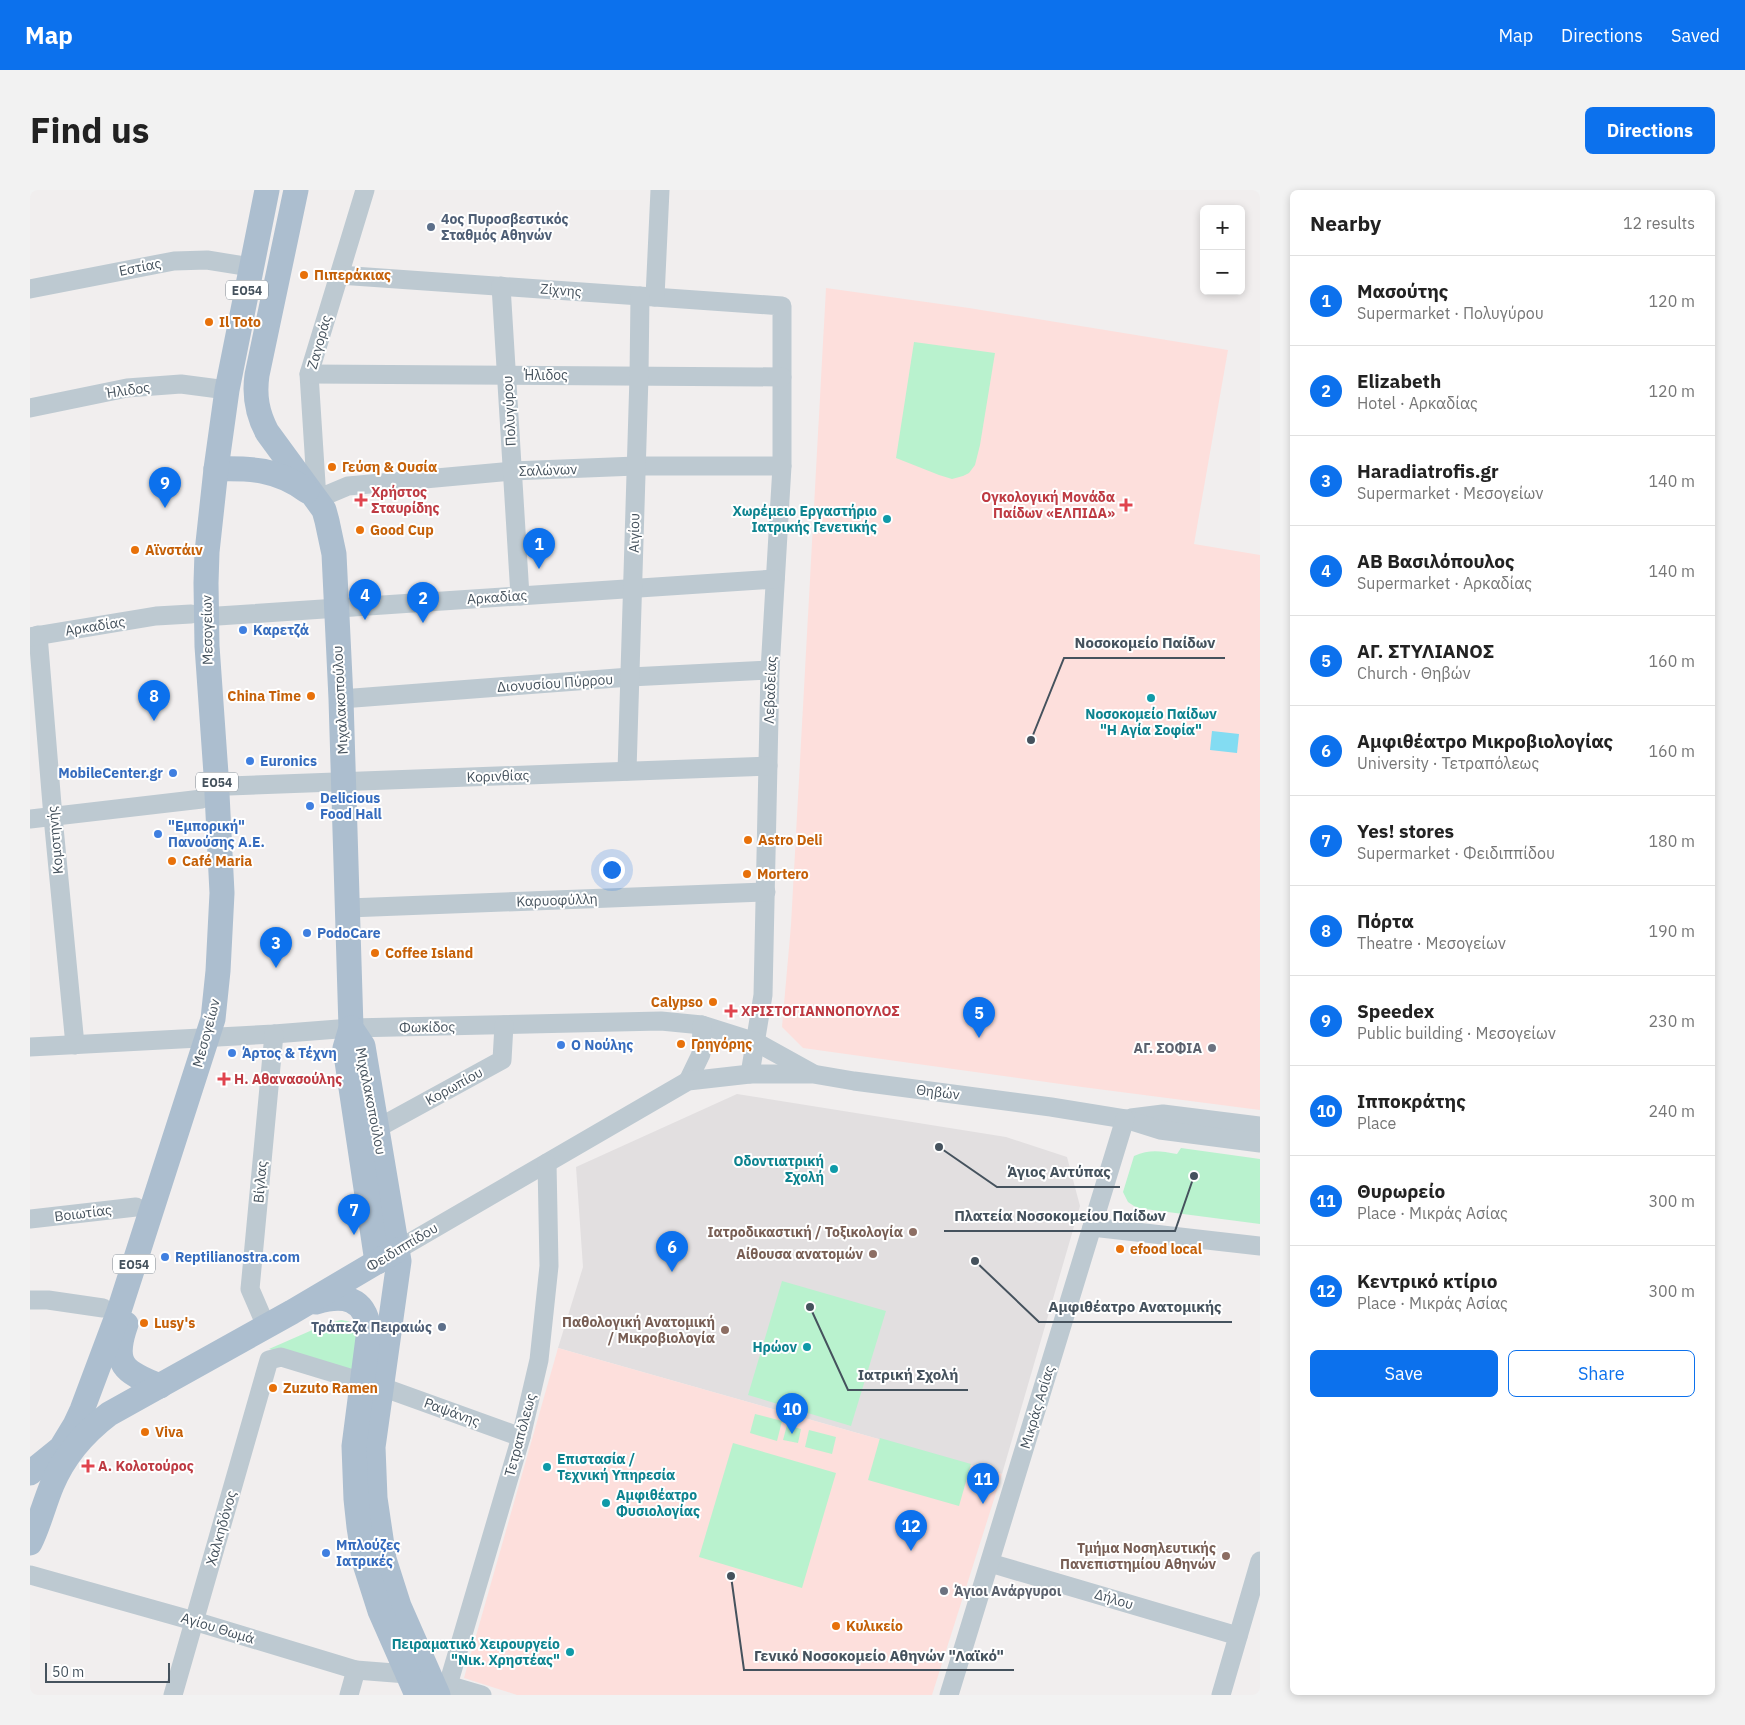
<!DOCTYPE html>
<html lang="en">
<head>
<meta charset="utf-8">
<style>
	body { margin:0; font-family:"IBM Plex Sans",sans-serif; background:#f2f2f2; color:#222 }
	.controls { position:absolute; right:15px; top:15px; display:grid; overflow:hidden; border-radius:8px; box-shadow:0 2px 8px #0003 }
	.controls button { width:45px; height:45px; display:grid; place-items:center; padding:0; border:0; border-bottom:1px solid #e0e0e0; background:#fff; color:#222; font:25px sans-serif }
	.scale { position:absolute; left:15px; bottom:12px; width:125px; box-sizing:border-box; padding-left:5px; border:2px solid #45525d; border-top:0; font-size:14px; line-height:18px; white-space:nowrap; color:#45525d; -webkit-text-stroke:4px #fff; paint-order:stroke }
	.you { position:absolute; left:581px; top:679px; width:18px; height:18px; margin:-12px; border:4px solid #fff; border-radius:50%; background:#1a73e8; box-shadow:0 0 0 8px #1a73e833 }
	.badge { display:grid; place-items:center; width:32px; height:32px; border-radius:50%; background:#0c71ed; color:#fff; font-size:16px; font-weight:700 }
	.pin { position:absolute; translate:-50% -41px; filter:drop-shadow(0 1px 2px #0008) }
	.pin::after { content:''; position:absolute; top:26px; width:18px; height:15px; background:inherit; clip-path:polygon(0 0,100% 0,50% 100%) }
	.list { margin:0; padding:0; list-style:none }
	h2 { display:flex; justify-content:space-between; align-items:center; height:65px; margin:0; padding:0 20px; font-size:21px }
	h2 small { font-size:16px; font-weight:400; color:#767676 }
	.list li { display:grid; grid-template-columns:32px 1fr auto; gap:15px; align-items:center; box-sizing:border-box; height:90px; padding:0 20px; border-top:1px solid #e0e0e0 }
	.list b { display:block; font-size:19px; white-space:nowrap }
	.list p { margin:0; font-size:16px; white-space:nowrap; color:#767676 }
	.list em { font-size:16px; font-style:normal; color:#767676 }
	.actions { display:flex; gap:10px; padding:15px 20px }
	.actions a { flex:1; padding:11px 0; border:1px solid #0c71ed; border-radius:8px; text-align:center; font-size:18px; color:#0c71ed }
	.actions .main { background:#0c71ed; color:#fff }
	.map { position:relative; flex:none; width:1230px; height:1505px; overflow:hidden; border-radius:8px }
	header { display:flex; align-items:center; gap:30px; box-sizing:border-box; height:70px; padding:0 25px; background:#0c71ed; color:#fff }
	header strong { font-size:24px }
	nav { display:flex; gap:28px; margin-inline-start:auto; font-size:18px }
	.intro { display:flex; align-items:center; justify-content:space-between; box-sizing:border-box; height:120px; padding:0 30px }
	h1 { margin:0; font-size:35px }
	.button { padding:12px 22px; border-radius:8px; background:#0c71ed; color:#fff; font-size:18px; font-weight:700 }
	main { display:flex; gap:30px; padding:0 30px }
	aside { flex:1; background:#fff; border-radius:8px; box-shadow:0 2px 8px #0003 }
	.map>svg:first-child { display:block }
</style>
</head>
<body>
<header>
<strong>Map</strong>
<nav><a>Map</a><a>Directions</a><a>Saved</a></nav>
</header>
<div class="intro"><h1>Find us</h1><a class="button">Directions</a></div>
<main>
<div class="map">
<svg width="1230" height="1505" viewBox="0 0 1230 1505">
	<rect width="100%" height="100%" fill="#f1eeee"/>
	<!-- education -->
	<polygon fill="#e2dfe0" points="707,904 976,947 1037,967 1050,1016 972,1284 528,1158 553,1077 546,977"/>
	<!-- medical -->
	<g fill="#fddfdc">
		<polygon points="796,98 939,118 1198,160 1164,354 1230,365 1230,920 1052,897 773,858 752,837 761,735"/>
		<polygon points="528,1158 972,1284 902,1505 487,1505 434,1488"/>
	</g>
	<!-- green -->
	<g fill="#b9f2ce">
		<polygon points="884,152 965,163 950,255 945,275 939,283 933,286 922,289 909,285 866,268"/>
		<path d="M 1151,958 L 1230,969 L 1230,1034 L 1107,1018 L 1098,1012 L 1093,1002 L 1104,966 C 1120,959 1130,961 1147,964 Z"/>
		<polygon points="752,1091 856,1121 821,1236 718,1205"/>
		<path d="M 311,1130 C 316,1131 322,1131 326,1136 C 333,1144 328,1173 327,1184 L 239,1159 L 296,1134 Z"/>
		<polygon points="725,1224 752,1231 747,1251 720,1243"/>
		<polygon points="757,1235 771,1239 768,1253 753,1250"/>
		<polygon points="779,1240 806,1247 802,1264 775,1257"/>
		<polygon points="850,1248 941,1274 929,1316 838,1290"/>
		<polygon points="703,1253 806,1283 772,1398 669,1367"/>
	</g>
	<!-- water -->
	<polygon fill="#83dcf2" points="1182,541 1209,544 1207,563 1180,560"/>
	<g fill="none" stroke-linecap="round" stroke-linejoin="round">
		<!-- minor -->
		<g stroke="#bdc9d1" stroke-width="19">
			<polyline points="335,0 279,184 287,309 318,296 482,281 606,276 752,276"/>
			<polyline points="309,85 752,116 752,276 740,480 733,805 720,884"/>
			<polyline points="471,96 490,406"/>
			<polyline points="0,99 144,71 177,70 221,77"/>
			<polyline points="625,107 630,0"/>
			<polyline points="279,184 752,187"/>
			<polyline points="0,218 97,198 151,194 197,200"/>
			<polyline points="188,426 745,389"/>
			<polyline points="8,445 23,627 45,855"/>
			<polyline points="0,447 126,426 161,424"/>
			<polyline points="311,509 600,487 740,480"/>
			<polyline points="597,581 609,186 610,106"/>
			<polyline points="199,596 738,576"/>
			<polyline points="0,629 172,609"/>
			<polyline points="318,718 736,702"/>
			<polyline points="0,857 244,844 321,838 631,831 672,835 726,852 782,883"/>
			<polyline points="658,891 671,864 672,835"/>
			<polyline points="1101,928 1133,924 1230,936"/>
			<polyline points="346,939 472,870 474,835"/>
			<polyline points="0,1029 106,1017"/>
			<polyline points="1062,1037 1230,1056"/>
			<polyline points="367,1060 658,891 720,884 783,884 824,891 1021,917 1095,929 1130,940 1230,953"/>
			<polyline points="0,1110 18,1110 73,1118"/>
			<polyline points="236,1136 220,1099 244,844"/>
			<polyline points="352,1197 491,1247"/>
			<polyline points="960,1373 1208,1446"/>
			<polyline points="0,1385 164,1431 326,1480 377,1484"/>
			<polyline points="405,1493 418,1495 452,1505"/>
			<polyline points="418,1495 491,1247 509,1170 519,1076 517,973"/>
			<polyline points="143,1505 239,1170 251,1167 333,1192"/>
			<polyline points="319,1505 326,1480"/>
			<polyline points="919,1505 1095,929"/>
			<polyline points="1191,1505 1230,1371"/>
		</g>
		<!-- major -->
		<g stroke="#acbecf" stroke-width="25">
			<path d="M 266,0 L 227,185 C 224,206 227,223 237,242 L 294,320 L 297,331 L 304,364 L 311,509 L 321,838 L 333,856 L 369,1071 L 343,1257 L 345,1308 L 354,1369 L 369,1416 L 408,1505"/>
			<path d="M 186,279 C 221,278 248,279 277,301"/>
			<polyline points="321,838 315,858 347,1072"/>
			<path d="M 286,1112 C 313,1104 335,1107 339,1140 L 324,1256 L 326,1309 L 329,1337 L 335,1374 L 350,1421 L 387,1505"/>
			<path d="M 96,1134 C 82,1174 93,1182 130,1196"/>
			<polyline points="0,1283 31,1258 45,1235 52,1220 88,1124 183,829 188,781 192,703 186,584 177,456 176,393 177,362 186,279 197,200 237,0"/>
			<path d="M 0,1353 C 9,1335 14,1314 22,1295 C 34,1266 54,1243 79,1224 L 262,1122 L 367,1060"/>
		</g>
	</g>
	<!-- markers -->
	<g fill="#5c6f8a" stroke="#fff" stroke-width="2">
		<circle cx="401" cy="37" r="5"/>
		<circle cx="412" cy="1137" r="5"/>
	</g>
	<g fill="#e8710a" stroke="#fff" stroke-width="2">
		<circle cx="274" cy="85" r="5"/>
		<circle cx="179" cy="132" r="5"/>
		<circle cx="302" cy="277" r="5"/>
		<circle cx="330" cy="340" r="5"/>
		<circle cx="105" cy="360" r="5"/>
		<circle cx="281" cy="506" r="5"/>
		<circle cx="718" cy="650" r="5"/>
		<circle cx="142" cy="671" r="5"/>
		<circle cx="717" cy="684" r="5"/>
		<circle cx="345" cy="763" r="5"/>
		<circle cx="683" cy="812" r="5"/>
		<circle cx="651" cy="854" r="5"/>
		<circle cx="1090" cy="1059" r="5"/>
		<circle cx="114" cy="1133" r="5"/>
		<circle cx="243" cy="1198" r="5"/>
		<circle cx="115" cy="1242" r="5"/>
		<circle cx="806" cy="1436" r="5"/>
	</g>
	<g fill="#e0444e" stroke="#fff" stroke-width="2">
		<path d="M328.5 302.5h5v5h5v5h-5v5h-5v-5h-5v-5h5z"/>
		<path d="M1093.5 307.5h5v5h5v5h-5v5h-5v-5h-5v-5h5z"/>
		<path d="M698.5 813.5h5v5h5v5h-5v5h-5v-5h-5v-5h5z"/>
		<path d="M191.5 881.5h5v5h5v5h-5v5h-5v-5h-5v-5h5z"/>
		<path d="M55.5 1268.5h5v5h5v5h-5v5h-5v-5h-5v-5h5z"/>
	</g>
	<g fill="#0f9aa8" stroke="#fff" stroke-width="2">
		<circle cx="857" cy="329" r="5"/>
		<circle cx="1121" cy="508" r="5"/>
		<circle cx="804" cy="979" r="5"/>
		<circle cx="777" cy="1157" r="5"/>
		<circle cx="517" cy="1277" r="5"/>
		<circle cx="576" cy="1313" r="5"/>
		<circle cx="540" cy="1462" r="5"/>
	</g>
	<g fill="#3f7fe0" stroke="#fff" stroke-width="2">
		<circle cx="213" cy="440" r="5"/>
		<circle cx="220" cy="571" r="5"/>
		<circle cx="143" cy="583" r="5"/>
		<circle cx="280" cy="616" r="5"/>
		<circle cx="128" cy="644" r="5"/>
		<circle cx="277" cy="743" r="5"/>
		<circle cx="531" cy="855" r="5"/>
		<circle cx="202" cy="863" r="5"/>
		<circle cx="135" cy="1067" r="5"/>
		<circle cx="296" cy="1363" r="5"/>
	</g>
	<g fill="#6b7280" stroke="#fff" stroke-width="2">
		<circle cx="1182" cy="858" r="5"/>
		<circle cx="914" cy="1401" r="5"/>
	</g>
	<g fill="#8d6e63" stroke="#fff" stroke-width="2">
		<circle cx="883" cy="1042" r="5"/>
		<circle cx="843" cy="1064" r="5"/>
		<circle cx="695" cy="1140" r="5"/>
		<circle cx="1196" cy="1366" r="5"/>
	</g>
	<g text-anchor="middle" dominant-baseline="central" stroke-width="4" stroke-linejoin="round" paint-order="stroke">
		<!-- shield labels -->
		<g fill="#fff" stroke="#7d868e" stroke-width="1">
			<rect x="196" y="90.5" width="42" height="19" rx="4"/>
			<rect x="166" y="582.5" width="42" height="19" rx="4"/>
			<rect x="83" y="1064.5" width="42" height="19" rx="4"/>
		</g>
		<g font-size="12" font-weight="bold" fill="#45525d">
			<text x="217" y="100">ΕΟ54</text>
			<text x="187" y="592">ΕΟ54</text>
			<text x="104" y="1074">ΕΟ54</text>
		</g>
		<!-- service labels -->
		<g font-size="14" font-weight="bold" fill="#4e5e75" stroke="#fff" text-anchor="start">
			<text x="411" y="29">4ος Πυροσβεστικός<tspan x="411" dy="16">Σταθμός Αθηνών</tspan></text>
			<text x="402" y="1137" text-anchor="end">Τράπεζα Πειραιώς</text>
		</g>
		<!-- street labels -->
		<g font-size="14" fill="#45525d" stroke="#fff">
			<text transform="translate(110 77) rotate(-11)">Εστίας</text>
			<text transform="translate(531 100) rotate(4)">Ζίχνης</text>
			<text transform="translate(289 152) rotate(-74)">Ζαγοράς</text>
			<text x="516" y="185">Ήλιδος</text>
			<text transform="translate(98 200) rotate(-8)">Ήλιδος</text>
			<text transform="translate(479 221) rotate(-93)">Πολυγύρου</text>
			<text transform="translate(518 280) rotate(-2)">Σαλώνων</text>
			<text transform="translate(604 343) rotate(-89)">Αιγίου</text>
			<text transform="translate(467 407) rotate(-4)">Αρκαδίας</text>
			<text transform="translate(65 436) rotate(-9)">Αρκαδίας</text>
			<text transform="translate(177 440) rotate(-91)">Μεσογείων</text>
			<text transform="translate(525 493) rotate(-4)">Διονυσίου Πύρρου</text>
			<text transform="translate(740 500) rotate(-88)">Λεβαδείας</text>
			<text transform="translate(310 510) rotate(-93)">Μιχαλακοπούλου</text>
			<text transform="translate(468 586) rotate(-2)">Κορινθίας</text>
			<text transform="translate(25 650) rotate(-95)">Κομοτηνής</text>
			<text transform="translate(527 710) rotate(-2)">Καρυοφύλλη</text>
			<text transform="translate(397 837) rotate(-1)">Φωκίδος</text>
			<text transform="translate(176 843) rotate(-75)">Μεσογείων</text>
			<text transform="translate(424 896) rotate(-29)">Κορωπίου</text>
			<text transform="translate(908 902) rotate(7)">Θηβών</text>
			<text transform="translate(341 911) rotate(79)">Μιχαλακοπούλου</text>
			<text transform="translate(230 992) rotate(-85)">Βίγλας</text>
			<text transform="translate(53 1023) rotate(-7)">Βοιωτίας</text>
			<text transform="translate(372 1057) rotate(-31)">Φειδιππίδου</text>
			<text transform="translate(1007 1217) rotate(-73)">Μικράς Ασίας</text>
			<text transform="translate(422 1222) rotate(20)">Ραψάνης</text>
			<text transform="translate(490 1245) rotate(-75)">Τετραπόλεως</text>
			<text transform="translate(191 1338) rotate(-74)">Χαλκηδόνος</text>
			<text transform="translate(1084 1409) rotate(17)">Δήλου</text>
			<text transform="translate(188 1438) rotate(17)">Αγίου Θωμά</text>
		</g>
		<!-- food labels -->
		<g font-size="14" font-weight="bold" fill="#c56008" stroke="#fff" text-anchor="start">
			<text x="284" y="85">Πιπεράκιας</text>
			<text x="189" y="132">Il Toto</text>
			<text x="312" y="277">Γεύση &amp; Ουσία</text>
			<text x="340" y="340">Good Cup</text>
			<text x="115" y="360">Αϊνστάιν</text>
			<text x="271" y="506" text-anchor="end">China Time</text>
			<text x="728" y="650">Astro Deli</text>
			<text x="152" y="671">Café Maria</text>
			<text x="727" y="684">Mortero</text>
			<text x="355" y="763">Coffee Island</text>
			<text x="673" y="812" text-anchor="end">Calypso</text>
			<text x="661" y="854">Γρηγόρης</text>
			<text x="1100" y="1059">efood local</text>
			<text x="124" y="1133">Lusy's</text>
			<text x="253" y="1198">Zuzuto Ramen</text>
			<text x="125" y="1242">Viva</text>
			<text x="816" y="1436">Κυλικείο</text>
		</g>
		<!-- health labels -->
		<g font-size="14" font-weight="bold" fill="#be3a42" stroke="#fff" text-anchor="start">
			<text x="341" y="302">Χρήστος<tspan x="341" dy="16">Σταυρίδης</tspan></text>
			<text x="1085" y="307" text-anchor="end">Ογκολογική Μονάδα<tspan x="1085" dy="16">Παίδων «ΕΛΠΙΔΑ»</tspan></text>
			<text x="711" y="821">ΧΡΙΣΤΟΓΙΑΝΝΟΠΟΥΛΟΣ</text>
			<text x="204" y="889">Η. Αθανασούλης</text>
			<text x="68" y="1276">Α. Κολοτούρος</text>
		</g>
		<!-- culture labels -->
		<g font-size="14" font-weight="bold" fill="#0d838f" stroke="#fff" text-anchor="end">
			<text x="847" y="321">Χωρέμειο Εργαστήριο<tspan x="847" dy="16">Ιατρικής Γενετικής</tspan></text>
			<text x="1121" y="524" text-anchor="middle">Νοσοκομείο Παίδων<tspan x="1121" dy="16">"Η Αγία Σοφία"</tspan></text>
			<text x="794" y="971">Οδοντιατρική<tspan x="794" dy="16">Σχολή</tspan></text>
			<text x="767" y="1157">Ηρώον</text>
			<text x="527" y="1269" text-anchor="start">Επιστασία /<tspan x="527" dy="16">Τεχνική Υπηρεσία</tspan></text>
			<text x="586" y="1305" text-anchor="start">Αμφιθέατρο<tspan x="586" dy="16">Φυσιολογίας</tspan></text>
			<text x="530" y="1454">Πειραματικό Χειρουργείο<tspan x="530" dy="16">"Νικ. Χρηστέας"</tspan></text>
		</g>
		<!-- shop labels -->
		<g font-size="14" font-weight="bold" fill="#366cbe" stroke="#fff" text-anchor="start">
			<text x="223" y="440">Καρετζά</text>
			<text x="230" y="571">Euronics</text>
			<text x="133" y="583" text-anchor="end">MobileCenter.gr</text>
			<text x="290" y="608">Delicious<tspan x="290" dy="16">Food Hall</tspan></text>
			<text x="138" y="636">"Εμπορική"<tspan x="138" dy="16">Πανούσης Α.Ε.</tspan></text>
			<text x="287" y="743">PodoCare</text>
			<text x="541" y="855">Ο Νούλης</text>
			<text x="212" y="863">Άρτος &amp; Τέχνη</text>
			<text x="145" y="1067">Reptilianostra.com</text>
			<text x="306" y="1355">Μπλούζες<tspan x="306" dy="16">Ιατρικές</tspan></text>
		</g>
		<!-- worship labels -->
		<g font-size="14" font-weight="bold" fill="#5b616d" stroke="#fff" text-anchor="end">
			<text x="1172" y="858">ΑΓ. ΣΟΦΙΑ</text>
			<text x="924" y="1401" text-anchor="start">Άγιοι Ανάργυροι</text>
		</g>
		<!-- education labels -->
		<g font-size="14" font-weight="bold" fill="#785e54" stroke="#fff" text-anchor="end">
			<text x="873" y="1042">Ιατροδικαστική / Τοξικολογία</text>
			<text x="833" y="1064">Αίθουσα ανατομών</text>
			<text x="685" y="1132">Παθολογική Ανατομική<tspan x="685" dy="16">/ Μικροβιολογία</tspan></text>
			<text x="1186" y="1358">Τμήμα Νοσηλευτικής<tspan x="1186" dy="16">Πανεπιστημίου Αθηνών</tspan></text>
		</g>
	</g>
	<!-- callouts -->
	<path fill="none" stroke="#45525d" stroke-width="2" d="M1001 550L1034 468H1195M909 957L967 997H1090M1164 986L1145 1041H914M945 1071L1009 1132H1202M780 1117L818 1200H938M701 1386L714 1480H984"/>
	<g fill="#45525d" stroke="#fff" stroke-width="2">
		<circle cx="1001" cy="550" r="5"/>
		<circle cx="909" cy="957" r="5"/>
		<circle cx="1164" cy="986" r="5"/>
		<circle cx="945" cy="1071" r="5"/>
		<circle cx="780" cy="1117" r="5"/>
		<circle cx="701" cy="1386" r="5"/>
	</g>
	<g font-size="15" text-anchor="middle" font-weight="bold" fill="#45525d" stroke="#fff" stroke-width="4" stroke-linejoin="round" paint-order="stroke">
		<text x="1115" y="458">Νοσοκομείο Παίδων</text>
		<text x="1029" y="987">Άγιος Αντύπας</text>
		<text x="1030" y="1031">Πλατεία Νοσοκομείου Παίδων</text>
		<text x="1105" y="1122">Αμφιθέατρο Ανατομικής</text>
		<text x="878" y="1190">Ιατρική Σχολή</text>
		<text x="849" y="1471">Γενικό Νοσοκομείο Αθηνών "Λαϊκό"</text>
	</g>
</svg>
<div class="controls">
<button>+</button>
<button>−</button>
</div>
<div class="scale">50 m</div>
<div class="you"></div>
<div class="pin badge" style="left:509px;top:379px">1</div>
<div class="pin badge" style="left:393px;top:433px">2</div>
<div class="pin badge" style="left:246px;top:778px">3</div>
<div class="pin badge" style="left:335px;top:430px">4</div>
<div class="pin badge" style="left:949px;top:848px">5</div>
<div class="pin badge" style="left:642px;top:1082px">6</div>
<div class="pin badge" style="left:324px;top:1045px">7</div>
<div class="pin badge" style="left:124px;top:531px">8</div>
<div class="pin badge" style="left:135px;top:318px">9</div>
<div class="pin badge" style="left:762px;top:1244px">10</div>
<div class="pin badge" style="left:953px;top:1314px">11</div>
<div class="pin badge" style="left:881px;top:1361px">12</div>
</div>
<aside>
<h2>Nearby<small>12 results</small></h2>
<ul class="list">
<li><span class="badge">1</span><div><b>Μασούτης</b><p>Supermarket · Πολυγύρου</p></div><em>120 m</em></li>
<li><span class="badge">2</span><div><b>Elizabeth</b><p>Hotel · Αρκαδίας</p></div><em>120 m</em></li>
<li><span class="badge">3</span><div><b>Haradiatrofis.gr</b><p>Supermarket · Μεσογείων</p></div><em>140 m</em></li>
<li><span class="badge">4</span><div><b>ΑΒ Βασιλόπουλος</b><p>Supermarket · Αρκαδίας</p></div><em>140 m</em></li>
<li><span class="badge">5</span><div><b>ΑΓ. ΣΤΥΛΙΑΝΟΣ</b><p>Church · Θηβών</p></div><em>160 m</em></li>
<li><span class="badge">6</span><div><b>Αμφιθέατρο Μικροβιολογίας</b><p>University · Τετραπόλεως</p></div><em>160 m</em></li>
<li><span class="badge">7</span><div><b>Yes! stores</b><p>Supermarket · Φειδιππίδου</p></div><em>180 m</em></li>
<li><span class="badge">8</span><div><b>Πόρτα</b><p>Theatre · Μεσογείων</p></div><em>190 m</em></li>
<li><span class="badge">9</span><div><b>Speedex</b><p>Public building · Μεσογείων</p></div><em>230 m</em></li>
<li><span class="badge">10</span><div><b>Ιπποκράτης</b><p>Place</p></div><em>240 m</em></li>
<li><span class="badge">11</span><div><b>Θυρωρείο</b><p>Place · Μικράς Ασίας</p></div><em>300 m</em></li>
<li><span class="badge">12</span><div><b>Κεντρικό κτίριο</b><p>Place · Μικράς Ασίας</p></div><em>300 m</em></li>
</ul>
<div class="actions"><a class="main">Save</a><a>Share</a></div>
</aside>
</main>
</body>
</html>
